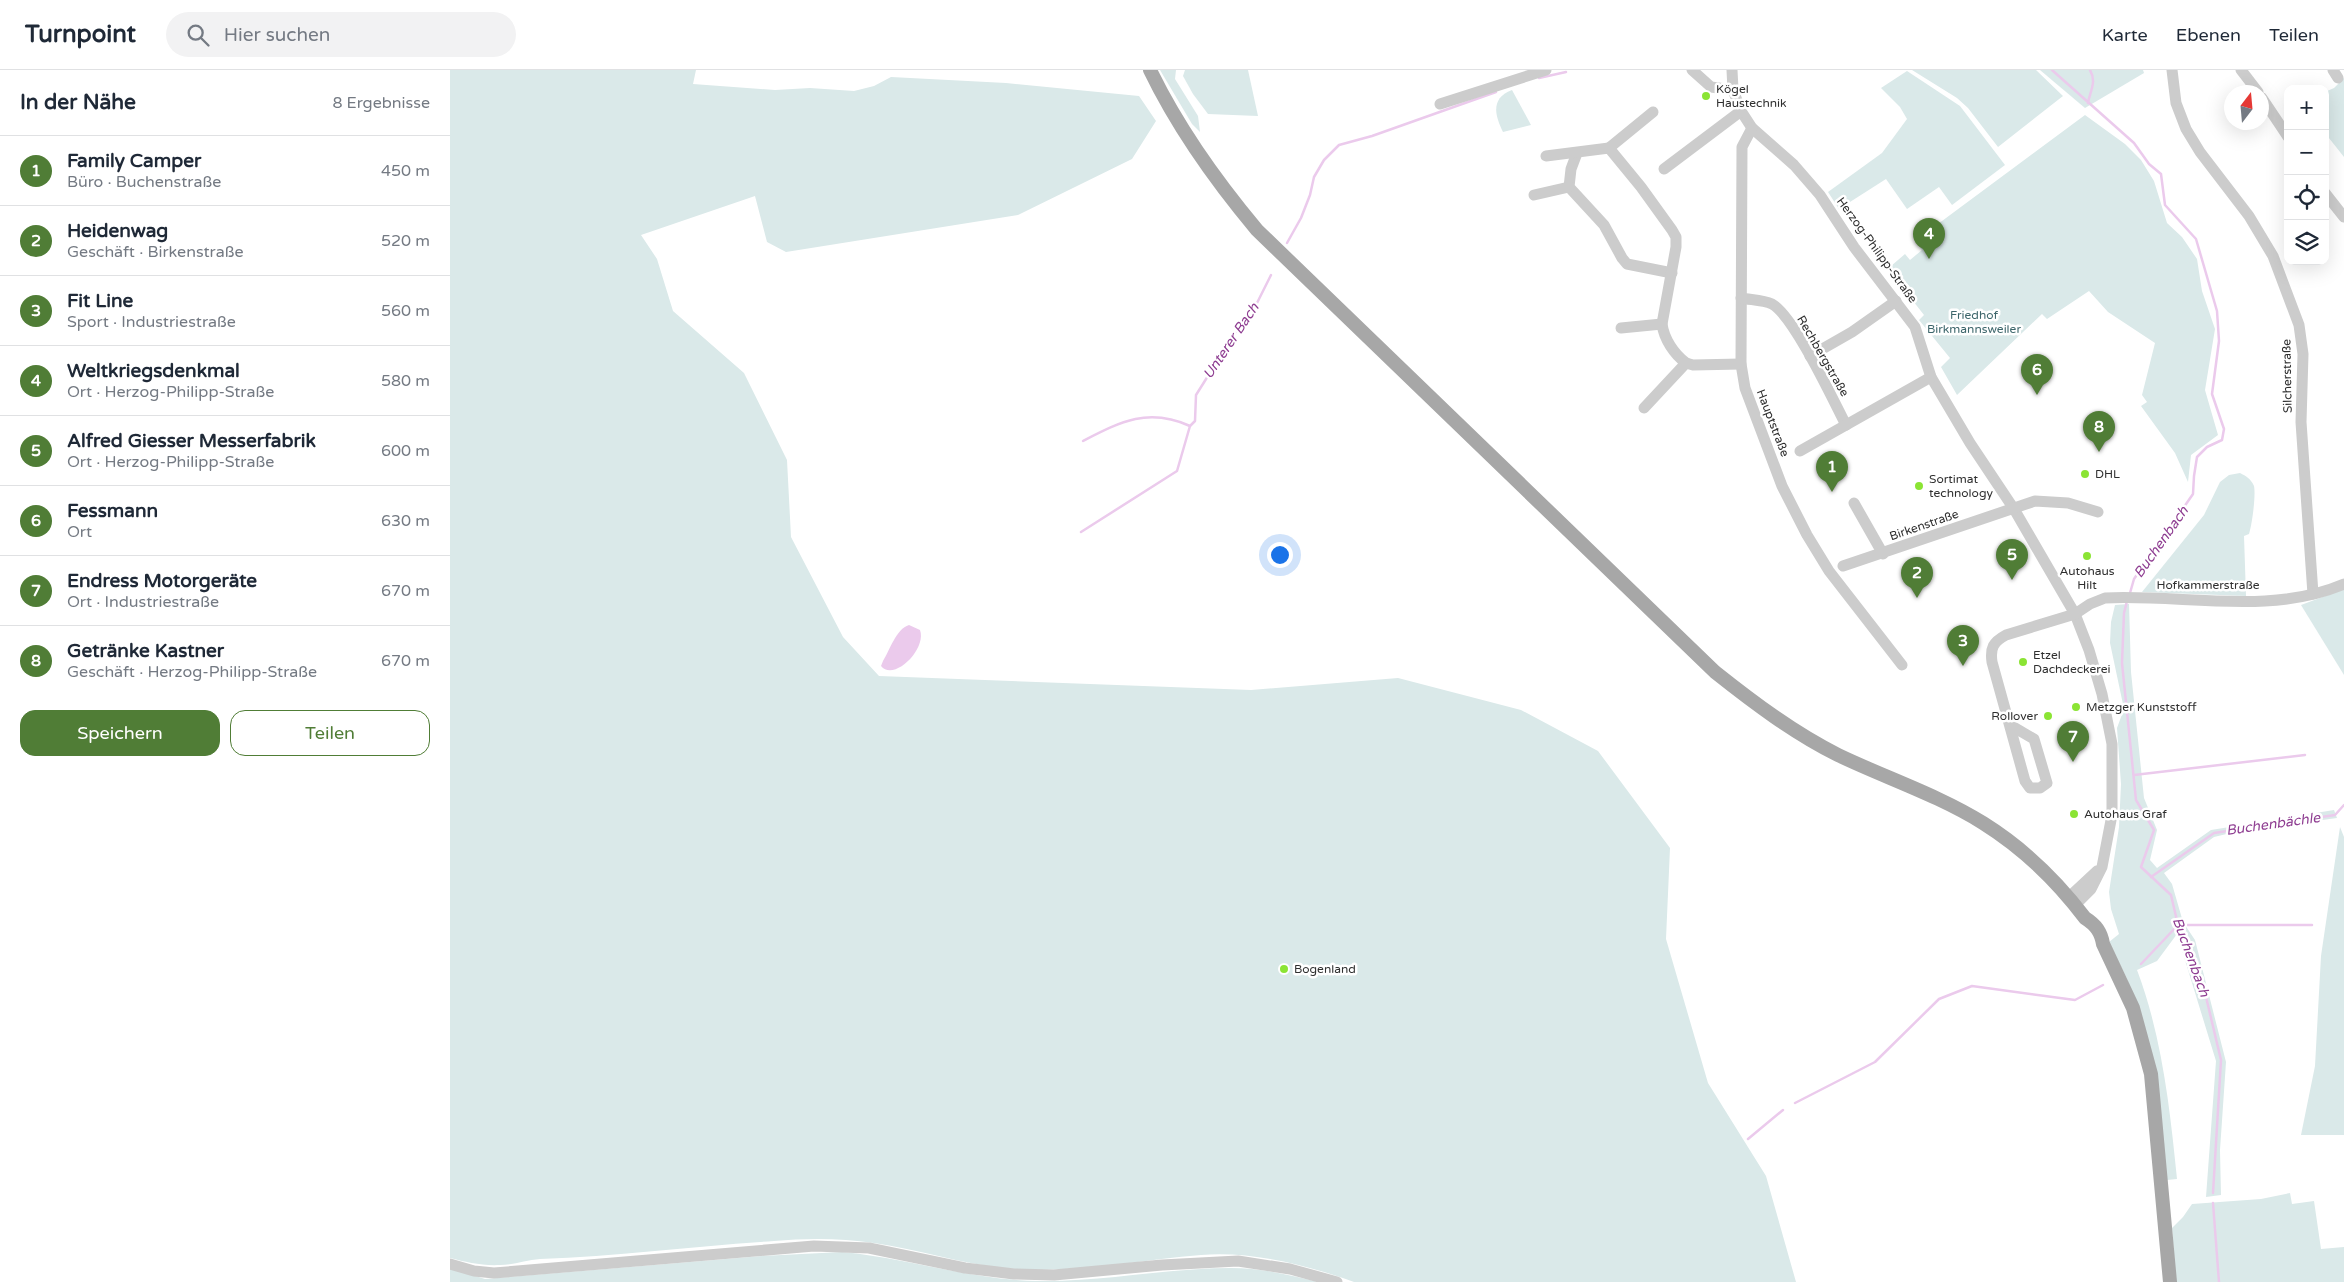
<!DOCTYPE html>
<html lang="de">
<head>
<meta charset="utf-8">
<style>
	body { margin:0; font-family:"Varela Round",sans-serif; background:#f2f2f3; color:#1f2937 }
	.controls { position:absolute; right:15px; top:15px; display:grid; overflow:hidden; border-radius:10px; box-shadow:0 5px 20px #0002 }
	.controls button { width:45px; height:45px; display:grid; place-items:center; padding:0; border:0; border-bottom:1px solid #e0e1e3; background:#fff; color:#1f2937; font:25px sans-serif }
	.compass { position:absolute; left:1774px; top:15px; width:45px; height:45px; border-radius:50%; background:#fff; box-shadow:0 5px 20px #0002; rotate:16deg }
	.you { position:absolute; left:829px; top:484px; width:18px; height:18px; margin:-12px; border:4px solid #fff; border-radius:50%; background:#1a73e8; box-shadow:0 0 0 8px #1a73e833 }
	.badge { display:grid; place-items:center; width:32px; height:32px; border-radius:50%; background:#507d36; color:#fff; font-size:16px; font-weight:700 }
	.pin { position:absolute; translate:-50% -41px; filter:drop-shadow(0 1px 2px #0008) }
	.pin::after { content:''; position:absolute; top:26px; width:18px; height:15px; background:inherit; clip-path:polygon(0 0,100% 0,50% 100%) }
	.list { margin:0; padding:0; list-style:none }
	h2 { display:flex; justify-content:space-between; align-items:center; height:65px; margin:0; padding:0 20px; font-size:21px }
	h2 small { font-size:16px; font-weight:400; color:#747a83 }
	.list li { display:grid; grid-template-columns:32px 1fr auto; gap:15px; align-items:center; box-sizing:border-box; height:70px; padding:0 20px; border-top:1px solid #e0e1e3 }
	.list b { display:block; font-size:19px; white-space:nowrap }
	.list p { margin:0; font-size:16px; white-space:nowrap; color:#747a83 }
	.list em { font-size:16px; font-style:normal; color:#747a83 }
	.actions { display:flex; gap:10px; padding:15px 20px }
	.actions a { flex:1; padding:11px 0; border:1px solid #507d36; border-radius:15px; text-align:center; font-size:18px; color:#507d36 }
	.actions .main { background:#507d36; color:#fff }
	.icon { flex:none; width:28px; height:28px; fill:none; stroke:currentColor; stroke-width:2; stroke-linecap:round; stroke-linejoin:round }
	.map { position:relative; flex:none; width:1894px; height:1212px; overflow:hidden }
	header { display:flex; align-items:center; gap:30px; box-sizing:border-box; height:70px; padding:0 25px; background:#fff; border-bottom:1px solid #e0e1e3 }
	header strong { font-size:24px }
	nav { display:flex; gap:28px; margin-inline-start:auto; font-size:18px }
	.search { width:350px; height:45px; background:#f2f2f3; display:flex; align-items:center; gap:12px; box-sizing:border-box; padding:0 18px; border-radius:28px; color:#747a83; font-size:19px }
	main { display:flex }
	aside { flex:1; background:#fff }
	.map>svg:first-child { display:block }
</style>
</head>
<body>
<header>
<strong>Turnpoint</strong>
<div class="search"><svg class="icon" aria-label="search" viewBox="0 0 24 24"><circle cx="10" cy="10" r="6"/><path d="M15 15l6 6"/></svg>Hier suchen</div>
<nav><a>Karte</a><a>Ebenen</a><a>Teilen</a></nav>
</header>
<main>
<aside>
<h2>In der Nähe<small>8 Ergebnisse</small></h2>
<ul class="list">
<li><span class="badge">1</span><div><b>Family Camper</b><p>Büro · Buchenstraße</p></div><em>450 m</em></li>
<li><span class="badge">2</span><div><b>Heidenwag</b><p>Geschäft · Birkenstraße</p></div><em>520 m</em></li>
<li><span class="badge">3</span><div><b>Fit Line</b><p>Sport · Industriestraße</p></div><em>560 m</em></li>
<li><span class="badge">4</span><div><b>Weltkriegsdenkmal</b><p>Ort · Herzog-Philipp-Straße</p></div><em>580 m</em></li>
<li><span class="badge">5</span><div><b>Alfred Giesser Messerfabrik</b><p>Ort · Herzog-Philipp-Straße</p></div><em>600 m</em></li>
<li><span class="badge">6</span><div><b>Fessmann</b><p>Ort</p></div><em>630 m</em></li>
<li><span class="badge">7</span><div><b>Endress Motorgeräte</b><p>Ort · Industriestraße</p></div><em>670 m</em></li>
<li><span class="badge">8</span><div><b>Getränke Kastner</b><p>Geschäft · Herzog-Philipp-Straße</p></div><em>670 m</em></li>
</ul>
<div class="actions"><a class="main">Speichern</a><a>Teilen</a></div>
</aside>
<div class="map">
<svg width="1894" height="1212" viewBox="0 0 1894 1212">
	<rect width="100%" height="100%" fill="#fff"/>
	<!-- green -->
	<g fill="#dae9e9">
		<path d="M 0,0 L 246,0 L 243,14 L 325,20 L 360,18 L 404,21 L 424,16 L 441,7 L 556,13 L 689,26 L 706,51 L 682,89 L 568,145 L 336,182 L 317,172 L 305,126 L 191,165 L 207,189 L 223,241 L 294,303 L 337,390 L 341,467 L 393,567 L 429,606 L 801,620 L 948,608 L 1071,640 L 1148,681 L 1220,778 L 1216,869 L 1258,1013 L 1316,1106 L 1346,1212 L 904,1212 C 857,1195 802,1181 751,1185 C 687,1190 620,1205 555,1198 C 511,1194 468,1179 424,1173 C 391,1168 357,1168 324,1171 C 246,1176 168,1186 90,1189 C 76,1190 63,1195 50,1195 C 32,1196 16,1192 0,1188 Z"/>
		<polygon points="710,0 726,0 725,9 748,46 750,62 742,54"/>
		<polygon points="735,0 798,0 808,46 758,44 743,24 733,6"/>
		<polygon points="1462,0 1586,0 1613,26 1548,77 1518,38 1507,28"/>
		<polygon points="1590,0 1693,0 1694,3 1635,38"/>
		<polygon points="1457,1 1510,36 1555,95 1502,135 1489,117 1457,139 1436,109 1389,139 1378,122 1432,83 1457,49 1450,37 1431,18"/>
		<polygon points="1894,8 1894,87 1875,63 1875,22 1884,18"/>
		<path d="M 1062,20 L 1081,55 L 1053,62 C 1045,46 1040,28 1062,20 Z"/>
		<polygon points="1635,45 1675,74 1691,90 1704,111 1717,153 1732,167 1747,189 1752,221 1765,259 1755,320 1768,365 1741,385 1738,412 1725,383 1691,336 1697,332 1692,325 1705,273 1658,242 1639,221 1597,249 1592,244 1507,325 1491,297 1500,288 1469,250 1474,245 1456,222 1460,217 1441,196 1455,184 1460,190 1472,180 1465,171"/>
		<path d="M 1790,403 C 1796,406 1801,409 1804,416 C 1806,425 1802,455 1799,464 L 1794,466 L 1796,526 L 1692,522 L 1754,445 L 1770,412 L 1779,405 Z"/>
		<polygon points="1894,519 1894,605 1851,535"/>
		<path d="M 1679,534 L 1681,602 L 1694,728 L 1707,760 L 1700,790 L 1707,798 L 1761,760 L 1884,740 L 1887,748 L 1785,762 L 1764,767 L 1714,803 L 1722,814 L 1733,852 L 1745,870 L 1776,992 L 1770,1080 L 1771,1125 L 1756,1127 L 1766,991 L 1727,864 L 1707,891 L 1687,900 C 1712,966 1720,1039 1727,1109 L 1717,1110 L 1687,935 L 1677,909 L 1659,872 L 1669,864 L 1661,839 L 1659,822 L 1669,757 L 1671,714 L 1667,658 L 1674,639 L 1660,573 L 1661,552 L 1665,535 Z"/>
		<polygon points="1890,757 1894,767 1894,1065 1851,1065 1865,996 1871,886"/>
		<polygon points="1840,1123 1842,1134 1864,1131 1871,1179 1894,1177 1894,1212 1726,1212 1722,1158 1733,1147 1742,1134 1811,1129"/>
		<path d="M 392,1182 C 458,1188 521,1210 588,1211 C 653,1212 717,1198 781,1198 C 811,1198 839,1205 868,1212 L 0,1212 L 0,1198 L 35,1209 L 312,1186 Z"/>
	</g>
	<!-- water -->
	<path fill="#ebcaec" d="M 459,555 L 470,560 C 477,579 444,612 431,596 L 433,591 C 440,580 446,559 459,555 Z"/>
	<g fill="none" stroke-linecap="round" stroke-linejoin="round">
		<!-- stream -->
		<g stroke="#ebcaec" stroke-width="2.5">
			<polyline points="1602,0 1684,73 1699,94 1711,104 1715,135 1746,169 1767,241 1769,271 1762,324 1774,359 1772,370 1757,377 1747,387 1744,406 1743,424 1684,509 1680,523"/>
			<polyline points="1089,8 1116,2"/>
			<path d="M 1638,33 C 1640,21 1647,12 1640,0"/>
			<polyline points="837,173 851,148 860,125 864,107 874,90 889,75 922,66 1046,22"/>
			<path d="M 633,371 C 670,352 698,337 740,356"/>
			<polyline points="631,462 727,401 740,356 745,351 746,325 785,263 802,243 821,205"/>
			<polyline points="1677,531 1674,543 1672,593 1686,730 1704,760 1691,797 1721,825 1728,855 1751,906 1771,990 1763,1123"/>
			<polyline points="1684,705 1855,685"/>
			<polyline points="1701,807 1764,763 1885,745 1894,735"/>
			<polyline points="1691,894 1728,855 1862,855"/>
			<polyline points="1345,1033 1425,992 1489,929 1522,916 1625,930 1653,915"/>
			<polyline points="1298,1069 1333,1040"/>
			<polyline points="1763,1133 1769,1212"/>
		</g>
		<!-- minor -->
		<g stroke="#ccc" stroke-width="11">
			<polyline points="1242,0 1261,17 1283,20"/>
			<polyline points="1282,0 1283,20 1291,41 1302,58 1344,95 1370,125 1404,177 1465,257 1481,307 1520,373 1564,439 1625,544 1639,580 1652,624 1662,674 1662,745 1652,797 1641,819 1625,835"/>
			<polyline points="1722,0 1726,33 1736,59 1750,82 1799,146 1823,186 1849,255 1853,284 1851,352 1863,524"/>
			<polyline points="1791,0 1808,22"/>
			<polyline points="1883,0 1888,8"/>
			<polyline points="1812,28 1838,67"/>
			<polyline points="990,34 1096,0"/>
			<polyline points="1302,58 1292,77 1291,294 1295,318 1332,416 1357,465 1379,501 1452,595"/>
			<polyline points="1159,78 1203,42"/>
			<polyline points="1127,83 1121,99 1119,117 1154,155 1172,188 1177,194 1222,203"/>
			<path d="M 1096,86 L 1159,78 L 1191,117 L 1222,160 L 1226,167 L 1226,177 L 1212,254 C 1214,269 1224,284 1236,293"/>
			<polyline points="1214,99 1291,41"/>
			<polyline points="1875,123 1894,147"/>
			<polyline points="1084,125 1119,117"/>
			<path d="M 1291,228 C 1301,230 1313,230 1322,234 C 1344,246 1383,330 1396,355"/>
			<polyline points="1171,258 1212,254"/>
			<polyline points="1360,286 1402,262 1446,231"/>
			<polyline points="1194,338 1236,293 1243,295 1291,294"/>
			<polyline points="1350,381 1481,307"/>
			<polyline points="1404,433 1433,484"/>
			<polyline points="1393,496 1585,431 1618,433 1648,442"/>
			<path d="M 1560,655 L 1584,669 L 1597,713 L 1590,718 L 1580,718 L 1575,711 L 1542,592 C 1540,578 1543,572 1556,565 L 1625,544 L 1640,534 L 1655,528 C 1733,524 1819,546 1894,514"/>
			<polyline points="1618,828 1647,801"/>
			<polyline points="0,1194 24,1201 44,1203 364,1176 419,1178 515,1198 564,1204 604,1205 712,1195 788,1191 840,1199 887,1212"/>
		</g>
		<!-- major -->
		<path stroke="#a7a7a7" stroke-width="14" d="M 700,0 C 728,58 766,111 807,160 L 1265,602 C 1304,633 1344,663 1388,685 C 1436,708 1488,725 1533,753 C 1573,778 1607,811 1635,848 C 1646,855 1651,862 1653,874 L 1683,938 L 1701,1004 L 1720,1212"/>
	</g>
	<!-- markers -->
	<g fill="#8be434" stroke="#fff" stroke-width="2">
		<circle cx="1256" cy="26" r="5"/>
		<circle cx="1635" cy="404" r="5"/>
		<circle cx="1469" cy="416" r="5"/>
		<circle cx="1637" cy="486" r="5"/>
		<circle cx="1573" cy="592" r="5"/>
		<circle cx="1626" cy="637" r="5"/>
		<circle cx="1598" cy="646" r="5"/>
		<circle cx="1624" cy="744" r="5"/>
		<circle cx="834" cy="899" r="5"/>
	</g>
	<g text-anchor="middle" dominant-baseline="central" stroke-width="5" stroke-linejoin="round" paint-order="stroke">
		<!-- poi labels -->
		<g font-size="12" fill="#2f2f2f" stroke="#fff" text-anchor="start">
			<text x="1266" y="19">Kögel<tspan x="1266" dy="14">Haustechnik</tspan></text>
			<text x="1645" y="404">DHL</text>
			<text x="1479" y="409">Sortimat<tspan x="1479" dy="14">technology</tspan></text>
			<text x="1637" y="501" text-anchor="middle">Autohaus<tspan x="1637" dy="14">Hilt</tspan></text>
			<text x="1583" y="585">Etzel<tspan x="1583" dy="14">Dachdeckerei</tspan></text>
			<text x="1636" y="637">Metzger Kunststoff</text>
			<text x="1588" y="646" text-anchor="end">Rollover</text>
			<text x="1634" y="744">Autohaus Graf</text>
			<text x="844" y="899">Bogenland</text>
		</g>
		<!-- street labels -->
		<g font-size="12" fill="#2f2f2f" stroke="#fff">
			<text transform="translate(1427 180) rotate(54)">Herzog-Philipp-Straße</text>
			<text transform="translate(1373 286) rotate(60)">Rechbergstraße</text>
			<text transform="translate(1837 306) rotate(-91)">Silcherstraße</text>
			<text transform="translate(1323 353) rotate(69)">Hauptstraße</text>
			<text transform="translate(1474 455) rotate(-19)">Birkenstraße</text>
			<text x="1758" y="515">Hofkammerstraße</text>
		</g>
		<!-- park labels -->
		<g font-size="12" fill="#3d666b" stroke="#fff">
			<text x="1524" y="245">Friedhof<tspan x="1524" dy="14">Birkmannsweiler</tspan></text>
		</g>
		<!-- water labels -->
		<g font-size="14" font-style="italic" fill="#8e3d91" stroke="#fff">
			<text transform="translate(781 271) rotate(-56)">Unterer Bach</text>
			<text transform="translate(1711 472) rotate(-55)">Buchenbach</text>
			<text transform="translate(1823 754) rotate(-8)">Buchenbächle</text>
			<text transform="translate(1741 887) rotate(70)">Buchenbach</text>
		</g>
	</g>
</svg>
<div class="controls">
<button>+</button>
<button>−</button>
<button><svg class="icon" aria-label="locate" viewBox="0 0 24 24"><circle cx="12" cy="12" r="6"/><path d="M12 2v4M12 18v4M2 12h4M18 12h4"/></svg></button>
<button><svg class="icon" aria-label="layers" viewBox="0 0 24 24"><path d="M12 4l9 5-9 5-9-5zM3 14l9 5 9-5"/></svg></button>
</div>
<svg class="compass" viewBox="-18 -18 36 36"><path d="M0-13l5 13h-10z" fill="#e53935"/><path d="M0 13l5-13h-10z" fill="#747a83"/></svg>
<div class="you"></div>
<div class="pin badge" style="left:1382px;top:422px">1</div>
<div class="pin badge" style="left:1467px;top:528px">2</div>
<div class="pin badge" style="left:1513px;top:596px">3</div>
<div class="pin badge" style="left:1479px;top:189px">4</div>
<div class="pin badge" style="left:1562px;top:510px">5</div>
<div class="pin badge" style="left:1587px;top:325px">6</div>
<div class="pin badge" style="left:1623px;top:692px">7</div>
<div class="pin badge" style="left:1649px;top:382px">8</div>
</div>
</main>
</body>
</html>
